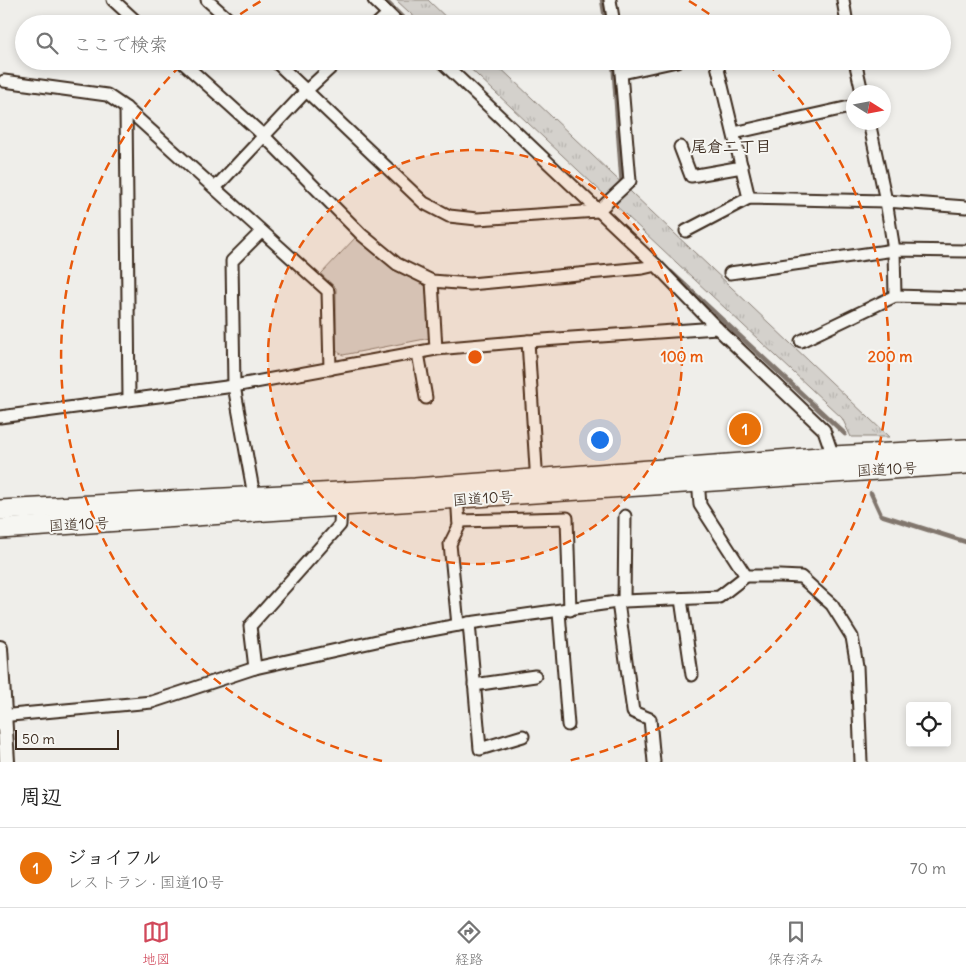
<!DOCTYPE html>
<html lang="ja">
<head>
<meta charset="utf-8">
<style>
	body { margin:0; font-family:Delius,"Klee One",sans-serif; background:#f2f2f2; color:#222 }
	.controls { position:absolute; right:15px; bottom:15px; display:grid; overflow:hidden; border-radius:5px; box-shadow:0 2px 8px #0003 }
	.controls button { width:45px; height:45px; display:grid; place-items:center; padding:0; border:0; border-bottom:1px solid #e0e0e0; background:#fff; color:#222; font:25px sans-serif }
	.compass { position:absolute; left:846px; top:85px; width:45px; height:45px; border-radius:50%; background:#fff; box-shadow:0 2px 8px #0003; rotate:101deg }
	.scale { position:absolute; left:15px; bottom:12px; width:104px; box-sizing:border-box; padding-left:5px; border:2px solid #3b2a1e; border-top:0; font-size:14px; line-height:18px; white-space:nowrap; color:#3b2a1e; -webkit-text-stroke:4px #f6f6f2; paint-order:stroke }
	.you { position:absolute; left:599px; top:439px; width:18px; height:18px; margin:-12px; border:4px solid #fff; border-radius:50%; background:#1a73e8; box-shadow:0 0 0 8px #1a73e833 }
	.badge { display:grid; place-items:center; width:32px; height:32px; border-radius:50%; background:#d1495b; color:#fff; font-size:16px; font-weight:700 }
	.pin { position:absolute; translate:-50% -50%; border:2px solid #fff; box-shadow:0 1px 5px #0006 }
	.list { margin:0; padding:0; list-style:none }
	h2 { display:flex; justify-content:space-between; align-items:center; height:65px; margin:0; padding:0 20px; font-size:21px }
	h2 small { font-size:16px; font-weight:400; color:#767676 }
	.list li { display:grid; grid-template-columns:32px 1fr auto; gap:15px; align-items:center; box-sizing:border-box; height:80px; padding:0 20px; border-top:1px solid #e0e0e0 }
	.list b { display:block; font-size:19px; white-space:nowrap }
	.list p { margin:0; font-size:16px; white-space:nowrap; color:#767676 }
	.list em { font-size:16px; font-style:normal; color:#767676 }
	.icon { flex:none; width:28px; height:28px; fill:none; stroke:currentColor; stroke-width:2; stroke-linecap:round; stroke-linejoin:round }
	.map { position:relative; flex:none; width:966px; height:762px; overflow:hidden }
	.search { position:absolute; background:#fff; box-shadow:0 2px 8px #0003; left:15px; right:15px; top:15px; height:55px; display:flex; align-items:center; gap:12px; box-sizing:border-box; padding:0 18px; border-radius:28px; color:#767676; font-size:19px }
	.sheet { height:145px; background:#fff }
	nav { display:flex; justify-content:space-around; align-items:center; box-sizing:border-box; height:70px; border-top:1px solid #e0e0e0; background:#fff; font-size:14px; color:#767676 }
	nav a { display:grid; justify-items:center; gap:2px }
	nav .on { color:#d1495b }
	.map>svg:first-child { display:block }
</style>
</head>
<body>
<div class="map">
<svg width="966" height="762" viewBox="0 0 966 762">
	<defs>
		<pattern id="grass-tufts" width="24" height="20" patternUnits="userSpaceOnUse" patternTransform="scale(1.25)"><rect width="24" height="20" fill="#d4d1cc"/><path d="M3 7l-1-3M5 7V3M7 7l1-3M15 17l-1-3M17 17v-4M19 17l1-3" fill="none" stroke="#b7b4af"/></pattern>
	</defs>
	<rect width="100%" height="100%" fill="#efeeea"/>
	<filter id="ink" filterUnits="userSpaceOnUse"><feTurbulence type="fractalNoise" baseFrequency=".02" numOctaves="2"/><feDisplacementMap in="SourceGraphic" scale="10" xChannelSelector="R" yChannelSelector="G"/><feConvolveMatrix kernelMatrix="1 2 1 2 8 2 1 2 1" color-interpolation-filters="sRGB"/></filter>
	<g filter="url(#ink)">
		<!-- grass -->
		<g fill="url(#grass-tufts)" stroke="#887e75">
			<polygon points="396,0 428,0 453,24 422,24"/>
			<polygon points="462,61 493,61 889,437 851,437 842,418"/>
		</g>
		<!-- green -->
		<polygon fill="#d4d1cc" stroke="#887e75" points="356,237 390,266 429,287 430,338 343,355 336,351 336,288 321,274"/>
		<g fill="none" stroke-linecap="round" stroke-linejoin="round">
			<!-- stream -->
			<g stroke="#81766d" stroke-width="4.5">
				<polyline points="385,0 409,24"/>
				<polyline points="602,0 606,24"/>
				<polyline points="613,61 622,187"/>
				<polyline points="671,272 845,434"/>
				<polyline points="871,493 881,515 966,542"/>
			</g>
			<!-- minor casing -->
			<g stroke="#3b2a1e" stroke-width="15">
				<g id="minor">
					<polyline points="113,0 139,24"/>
					<polyline points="207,0 234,24"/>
					<polyline points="374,0 399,24"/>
					<polyline points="610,0 614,24"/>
					<polyline points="843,0 847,24"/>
					<polyline points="377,24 388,14"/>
					<polyline points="181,61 264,136 362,235 397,264 432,281 470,284 643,268 656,265"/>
					<polyline points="275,61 424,203 449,216 477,219 598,211 630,181 620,61"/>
					<polyline points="441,61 656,265 717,328 824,430 833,456 837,459"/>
					<polyline points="716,61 749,198"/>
					<polyline points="855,61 862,92"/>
					<polyline points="622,73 677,61"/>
					<polyline points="4,81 107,95 126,108 328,291 330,369"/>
					<polyline points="126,108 129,399"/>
					<polyline points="869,122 886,201 894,250 895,296"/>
					<polyline points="734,133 854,106"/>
					<polyline points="680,147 691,176 742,167"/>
					<polyline points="216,187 307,90 338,61"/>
					<polyline points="686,231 749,198 886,201 966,207"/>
					<polyline points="730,273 894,250 966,251"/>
					<polyline points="432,281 436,349"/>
					<polyline points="528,341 537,484"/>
					<polyline points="801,341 895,296 966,298"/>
					<polyline points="418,353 426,398"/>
					<polyline points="0,417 234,386 436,349 528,341 717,328"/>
					<polyline points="698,480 700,505 746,576"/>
					<polyline points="457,494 459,526 450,544 458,625"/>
					<polyline points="255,501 234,386 232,261 261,232"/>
					<polyline points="459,521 567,518 570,610"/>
					<polyline points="681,599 692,675"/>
					<polyline points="624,601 625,516"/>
					<polyline points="618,602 633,712 650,719 654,762"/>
					<polyline points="559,612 568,725"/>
					<polyline points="469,623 480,749 523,736"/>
					<polyline points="255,668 250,626 340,525 341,501"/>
					<polyline points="474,685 535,676"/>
					<polyline points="0,716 152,702 255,668 404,635 469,623 624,601 719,597 746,576 780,576 801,577 832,605 852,637 857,666 861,762"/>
				</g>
			</g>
			<!-- tertiary casing -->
			<g stroke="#3b2a1e" stroke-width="18">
				<polyline id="tertiary" points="0,648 7,762"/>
			</g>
			<!-- trunk casing -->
			<g stroke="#3b2a1e" stroke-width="22">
				<g id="trunk">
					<polyline points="0,510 415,488 833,456 966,449"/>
					<path d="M 0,529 C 322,510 644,483 966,464"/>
				</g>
			</g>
			<!-- minor -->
			<use href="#minor" stroke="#f6f6f2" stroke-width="11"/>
			<!-- tertiary -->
			<use href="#tertiary" stroke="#f6f6f2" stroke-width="14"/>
			<!-- trunk -->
			<use href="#trunk" stroke="#f6f6f2" stroke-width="19"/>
		</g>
	</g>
	<!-- distance rings -->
	<circle cx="475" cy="357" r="207" fill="#e8590c" fill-opacity=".12"/>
	<g fill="none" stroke="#e8590c" stroke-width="2.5" stroke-dasharray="9 6">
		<circle cx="475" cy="357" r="207"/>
		<path d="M382 761A415 415 0 0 1 182 64M228 23A415 415 0 0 1 261 1M689 1A415 415 0 0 1 722 23M768 64A415 415 0 0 1 568 761"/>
	</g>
	<g text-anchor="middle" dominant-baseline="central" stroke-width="4" stroke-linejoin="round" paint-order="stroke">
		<!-- street labels -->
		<g font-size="15" fill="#3b2a1e" stroke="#f6f6f2">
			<text transform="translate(887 469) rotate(-3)">国道10号</text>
			<text transform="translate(483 498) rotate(-4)">国道10号</text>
			<text transform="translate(79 524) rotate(-3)">国道10号</text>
		</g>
		<!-- neighbourhood labels -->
		<g font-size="16" font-weight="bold" fill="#3b2a1e" stroke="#f6f6f2">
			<text x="731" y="146">尾倉二丁目</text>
		</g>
	</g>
	<circle cx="475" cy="357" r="8" fill="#e8590c" stroke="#f6f6f2" stroke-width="2.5"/>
	<g font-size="15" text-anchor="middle" font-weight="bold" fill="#e8590c" stroke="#f6f6f2" stroke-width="4" stroke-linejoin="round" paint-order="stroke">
		<text x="682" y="362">100 m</text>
		<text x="890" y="362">200 m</text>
	</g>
</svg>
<div class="controls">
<button><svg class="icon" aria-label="locate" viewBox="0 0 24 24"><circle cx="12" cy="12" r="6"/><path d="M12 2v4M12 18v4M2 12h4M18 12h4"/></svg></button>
</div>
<svg class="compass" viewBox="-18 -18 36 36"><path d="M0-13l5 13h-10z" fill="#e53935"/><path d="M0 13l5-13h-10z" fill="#767676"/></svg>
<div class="scale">50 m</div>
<div class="you"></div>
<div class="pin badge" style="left:745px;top:429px;background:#e8710a">1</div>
<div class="search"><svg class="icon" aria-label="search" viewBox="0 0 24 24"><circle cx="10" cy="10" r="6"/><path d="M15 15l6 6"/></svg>ここで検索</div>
</div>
<section class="sheet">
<h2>周辺<small></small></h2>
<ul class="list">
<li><span class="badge" style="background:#e8710a">1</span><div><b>ジョイフル</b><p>レストラン · 国道10号</p></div><em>70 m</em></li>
</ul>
</section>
<nav>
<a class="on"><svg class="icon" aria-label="map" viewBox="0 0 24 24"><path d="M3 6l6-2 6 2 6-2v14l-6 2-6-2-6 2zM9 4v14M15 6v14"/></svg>地図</a>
<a><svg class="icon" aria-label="directions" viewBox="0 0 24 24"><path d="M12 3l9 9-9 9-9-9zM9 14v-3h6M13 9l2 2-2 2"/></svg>経路</a>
<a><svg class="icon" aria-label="saved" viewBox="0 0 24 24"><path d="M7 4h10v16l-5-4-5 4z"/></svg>保存済み</a>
</nav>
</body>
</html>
